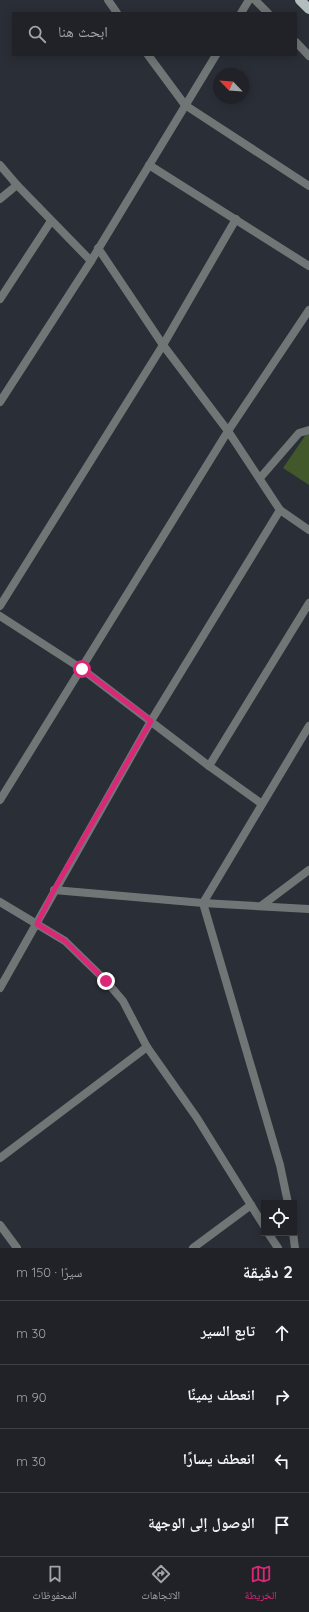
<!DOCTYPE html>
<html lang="ar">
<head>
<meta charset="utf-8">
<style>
	body { margin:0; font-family:Quicksand,"Noto Naskh Arabic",sans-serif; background:#2d2f34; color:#f1f3f6; direction:rtl }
	.controls { position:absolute; right:12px; bottom:12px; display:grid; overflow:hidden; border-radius:0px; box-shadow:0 2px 10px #0003 }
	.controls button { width:36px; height:36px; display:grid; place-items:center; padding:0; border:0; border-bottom:1px solid #3d3f45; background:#202228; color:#f1f3f6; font:20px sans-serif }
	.compass { position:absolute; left:213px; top:68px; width:36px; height:36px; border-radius:50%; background:#202228; box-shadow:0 2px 10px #0003; rotate:295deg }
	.stop { position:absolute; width:12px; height:12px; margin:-9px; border:3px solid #db2777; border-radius:50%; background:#fff }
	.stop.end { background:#db2777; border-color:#fff; box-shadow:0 1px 4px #0008 }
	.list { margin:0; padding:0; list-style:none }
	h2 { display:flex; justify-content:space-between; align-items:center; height:52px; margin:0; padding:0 16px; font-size:17px }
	h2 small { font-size:13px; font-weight:400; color:#a2a4a8 }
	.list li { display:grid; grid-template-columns:26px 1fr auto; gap:12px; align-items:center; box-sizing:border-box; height:64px; padding:0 16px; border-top:1px solid #3d3f45 }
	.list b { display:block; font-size:15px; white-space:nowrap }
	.list em { font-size:13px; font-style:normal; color:#a2a4a8 }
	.icon { flex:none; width:22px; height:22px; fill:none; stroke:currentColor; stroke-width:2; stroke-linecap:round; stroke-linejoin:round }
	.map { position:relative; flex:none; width:309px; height:1248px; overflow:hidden; direction:ltr }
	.search { position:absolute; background:#202228; box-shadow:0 2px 10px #0003; left:12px; right:12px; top:12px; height:44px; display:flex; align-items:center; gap:10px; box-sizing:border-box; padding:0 14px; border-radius:0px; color:#a2a4a8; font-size:15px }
	.sheet { height:308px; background:#202228 }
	nav { display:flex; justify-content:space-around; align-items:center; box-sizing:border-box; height:56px; border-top:1px solid #3d3f45; background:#202228; font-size:11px; color:#a2a4a8 }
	nav a { display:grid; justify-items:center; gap:2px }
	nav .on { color:#db2777 }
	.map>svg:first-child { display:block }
</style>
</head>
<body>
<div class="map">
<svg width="309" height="1248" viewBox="0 0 309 1248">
	<rect width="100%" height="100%" fill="#2a2e36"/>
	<!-- green -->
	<polygon fill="#42572a" points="307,433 309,434 309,485 283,468"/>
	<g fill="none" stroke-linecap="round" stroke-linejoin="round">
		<!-- street -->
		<g stroke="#707676" stroke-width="8">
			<polyline points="108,0 117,13"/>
			<polyline points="255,0 268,13"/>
			<polyline points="241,13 249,0"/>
			<polyline points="296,42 309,56"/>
			<polyline points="148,55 185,105 309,186"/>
			<polyline points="0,165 17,185 91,261"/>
			<polyline points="149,165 309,266"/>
			<polyline points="0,199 17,185"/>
			<polyline points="98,248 163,345 228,431 280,510 309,530"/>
			<polyline points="0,299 51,221"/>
			<polyline points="0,402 91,261 216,55"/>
			<polyline points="260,478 299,433 309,430"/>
			<polyline points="0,606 163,345 236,219"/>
			<polyline points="0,616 82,669 209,766 262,804"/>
			<polyline points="209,766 309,603"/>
			<polyline points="0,800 228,431 309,310"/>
			<polyline points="54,890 203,903 309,909"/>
			<polyline points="0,902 65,941 106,981 123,1001 147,1047 197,1118 264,1226"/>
			<polyline points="261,906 309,870"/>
			<polyline points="0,988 151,721 280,510"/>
			<polyline points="0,1158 147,1047"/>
			<polyline points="288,1203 280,1165 203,903 309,726"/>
			<polyline points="0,1225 17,1248"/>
			<polyline points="268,1233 278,1248"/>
			<polyline points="293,1233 295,1248"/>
			<polyline points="193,1248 251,1205"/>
		</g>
		<!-- primary -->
		<polyline stroke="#b2bebd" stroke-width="10" points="300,0 309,9"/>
	</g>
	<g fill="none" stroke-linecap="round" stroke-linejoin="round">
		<!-- route -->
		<polyline stroke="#db2777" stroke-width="5" points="82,669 151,721 54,890 37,924 65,941 106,981"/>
	</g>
</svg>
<div class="controls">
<button><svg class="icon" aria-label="locate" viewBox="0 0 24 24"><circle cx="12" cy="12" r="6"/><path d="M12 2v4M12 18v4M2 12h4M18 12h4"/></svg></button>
</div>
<svg class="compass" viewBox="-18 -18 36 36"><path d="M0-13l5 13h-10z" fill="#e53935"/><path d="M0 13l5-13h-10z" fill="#a2a4a8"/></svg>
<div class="stop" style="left:82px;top:669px"></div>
<div class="stop end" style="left:106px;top:981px"></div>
<div class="search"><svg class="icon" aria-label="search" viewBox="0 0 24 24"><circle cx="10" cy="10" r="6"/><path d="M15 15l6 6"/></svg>ابحث هنا</div>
</div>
<section class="sheet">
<h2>2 دقيقة<small>سيرًا · 150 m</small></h2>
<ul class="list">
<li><svg class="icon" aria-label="ahead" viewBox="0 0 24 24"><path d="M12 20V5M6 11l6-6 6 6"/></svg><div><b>تابع السير</b></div><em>30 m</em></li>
<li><svg class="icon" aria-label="right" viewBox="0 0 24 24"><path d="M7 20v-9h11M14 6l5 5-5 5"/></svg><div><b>انعطف يمينًا</b></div><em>90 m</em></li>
<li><svg class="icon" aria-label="left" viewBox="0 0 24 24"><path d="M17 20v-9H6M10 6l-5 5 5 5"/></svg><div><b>انعطف يسارًا</b></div><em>30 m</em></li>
<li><svg class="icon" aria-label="arrive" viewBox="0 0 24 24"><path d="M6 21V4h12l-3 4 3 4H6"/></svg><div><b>الوصول إلى الوجهة</b></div></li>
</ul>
</section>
<nav>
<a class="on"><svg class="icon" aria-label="map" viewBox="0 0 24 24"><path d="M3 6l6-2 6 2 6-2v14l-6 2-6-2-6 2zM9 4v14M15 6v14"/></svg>الخريطة</a>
<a><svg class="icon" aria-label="directions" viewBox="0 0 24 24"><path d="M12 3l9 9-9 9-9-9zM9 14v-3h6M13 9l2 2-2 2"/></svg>الاتجاهات</a>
<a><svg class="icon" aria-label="saved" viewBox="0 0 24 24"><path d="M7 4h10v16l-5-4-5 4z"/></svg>المحفوظات</a>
</nav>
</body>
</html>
